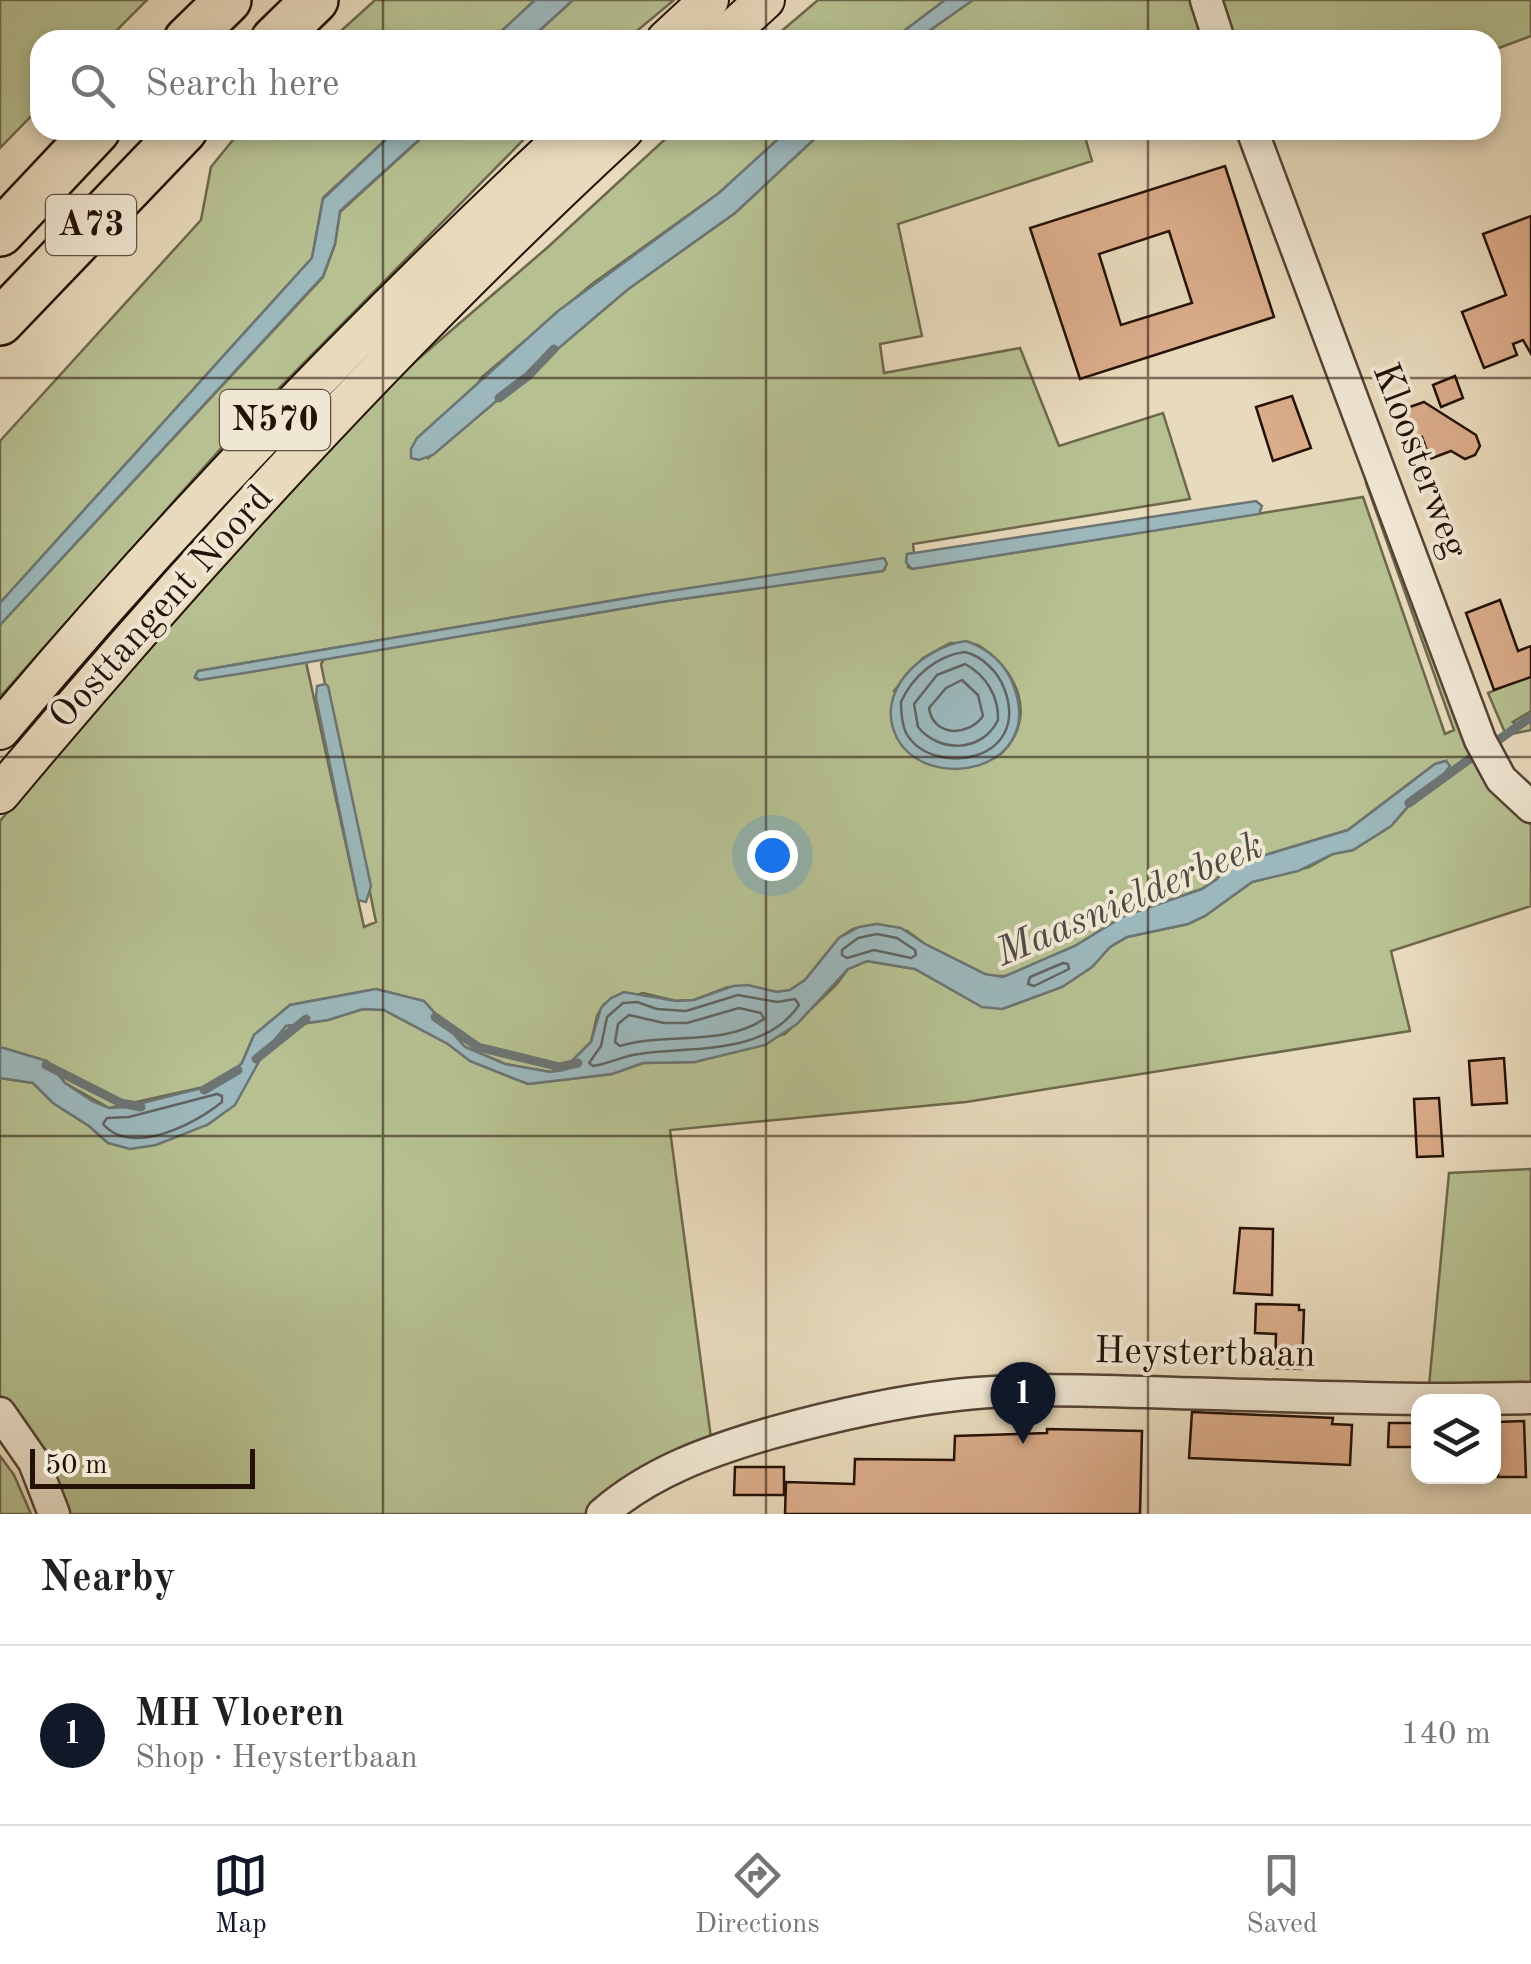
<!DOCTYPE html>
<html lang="en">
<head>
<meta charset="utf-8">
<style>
	body { margin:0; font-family:"Old Standard TT",serif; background:#f6f6f6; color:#202124 }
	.controls { position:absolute; right:30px; bottom:30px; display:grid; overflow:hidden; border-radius:20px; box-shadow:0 5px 15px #0003 }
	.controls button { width:90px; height:90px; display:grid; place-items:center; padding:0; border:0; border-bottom:2px solid #e0e0e0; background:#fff; color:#202124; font:50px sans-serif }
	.scale { position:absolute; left:30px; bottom:25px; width:225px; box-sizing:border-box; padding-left:10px; border:5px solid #241107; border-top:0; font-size:28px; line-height:35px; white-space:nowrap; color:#241107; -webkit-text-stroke:8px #f0e7d3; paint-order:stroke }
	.you { position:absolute; left:772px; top:855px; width:35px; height:35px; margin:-25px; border:8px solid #fff; border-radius:50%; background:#1a73e8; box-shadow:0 0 0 15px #1a73e833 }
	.badge { display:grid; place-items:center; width:65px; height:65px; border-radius:50%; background:#111827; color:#fff; font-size:32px; font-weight:700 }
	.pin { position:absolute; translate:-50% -82px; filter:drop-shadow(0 2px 5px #0008) }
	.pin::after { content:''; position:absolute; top:52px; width:35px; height:30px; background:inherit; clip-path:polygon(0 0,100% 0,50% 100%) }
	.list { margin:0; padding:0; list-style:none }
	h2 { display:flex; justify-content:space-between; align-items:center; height:130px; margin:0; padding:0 40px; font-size:42px }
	h2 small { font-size:32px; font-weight:400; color:#757577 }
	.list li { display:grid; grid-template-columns:65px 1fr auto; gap:30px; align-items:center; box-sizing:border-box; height:180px; padding:0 40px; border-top:2px solid #e0e0e0 }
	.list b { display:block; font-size:38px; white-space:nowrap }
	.list p { margin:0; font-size:32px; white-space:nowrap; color:#757577 }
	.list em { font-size:32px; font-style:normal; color:#757577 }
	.icon { flex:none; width:55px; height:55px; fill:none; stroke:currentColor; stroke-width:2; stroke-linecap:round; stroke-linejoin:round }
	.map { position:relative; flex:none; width:1531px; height:1514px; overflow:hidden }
	.search { position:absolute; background:#fff; box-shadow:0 5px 15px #0003; left:30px; right:30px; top:30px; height:110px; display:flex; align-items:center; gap:25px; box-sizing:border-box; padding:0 35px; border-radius:30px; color:#757577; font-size:38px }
	.sheet { height:310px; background:#fff }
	nav { display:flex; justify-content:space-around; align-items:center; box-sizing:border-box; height:140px; border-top:2px solid #e0e0e0; background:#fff; font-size:28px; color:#757577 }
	nav a { display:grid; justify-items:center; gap:5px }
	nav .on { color:#111827 }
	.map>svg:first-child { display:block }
</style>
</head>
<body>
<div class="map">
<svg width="1531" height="1514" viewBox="0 0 1531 1514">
	<rect width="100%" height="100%" fill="#e8dabc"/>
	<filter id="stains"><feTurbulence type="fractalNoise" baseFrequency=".002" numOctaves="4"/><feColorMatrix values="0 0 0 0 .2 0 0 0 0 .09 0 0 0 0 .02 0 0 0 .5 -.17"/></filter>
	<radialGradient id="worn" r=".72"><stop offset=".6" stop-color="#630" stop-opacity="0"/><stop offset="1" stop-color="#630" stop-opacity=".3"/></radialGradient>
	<!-- green -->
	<g fill="#b6c091" stroke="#6d684c" stroke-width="2.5" fill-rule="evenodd">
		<polygon points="0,0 147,0 107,40 40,40 40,107 0,148"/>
		<polygon points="375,0 535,0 492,40 331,40"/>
		<polygon points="573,0 674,0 626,40 529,40"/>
		<polygon points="818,0 945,0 892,40 771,40"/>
		<polygon points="973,0 1199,0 1213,40 916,40"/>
		<polygon points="1218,0 1531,0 1531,36 1491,51 1491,40 1232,40"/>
		<polygon points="241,130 396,130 323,198 312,258 0,603 0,441 201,220 211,167"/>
		<polygon points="430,130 533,130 230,438 0,697 0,625 323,277 335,244 340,212"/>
		<path d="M 675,130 L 788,130 L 719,193 L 592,284 L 482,377 L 427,459 L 627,290 L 735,213 L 824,130 L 1083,130 L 1092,161 L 898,224 L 922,336 L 880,344 L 884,373 L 1020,348 L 1059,446 L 1163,413 L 1190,499 L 913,544 L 914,553 L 907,554 L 908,567 L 912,569 L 1363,497 L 1445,734 L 1454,730 L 1366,483 L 1372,481 L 1500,794 L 1531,825 L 1531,906 L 1391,951 L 1410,1031 L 966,1102 L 670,1130 L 711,1438 L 931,1388 L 594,1507 L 587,1514 L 68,1514 L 0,1399 L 0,1078 L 33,1083 L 53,1103 L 89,1126 L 108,1143 L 207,1125 L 234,1105 L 263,1054 L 286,1026 L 328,1020 L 363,1009 L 384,1010 L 448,1044 L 470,1061 L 528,1084 L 612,1074 L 643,1063 L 695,1062 L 785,1034 L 837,984 L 848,969 L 867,961 L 915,969 L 974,1002 L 1002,1009 L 1062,987 L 1092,967 L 1110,947 L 1127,937 L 1188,924 L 1205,916 L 1252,882 L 1309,867 L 1333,854 L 1353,850 L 1391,826 L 1418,795 L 1441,778 L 1446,761 L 1435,764 L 1348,830 L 1226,867 L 1217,879 L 1202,889 L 1124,916 L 1075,946 L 1007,976 L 989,976 L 925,944 L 907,931 L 877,924 L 853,929 L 839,938 L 805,980 L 790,990 L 777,992 L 728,987 L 694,1000 L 676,1001 L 643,993 L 604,1004 L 597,1016 L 591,1042 L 563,1070 L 550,1072 L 505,1064 L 465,1047 L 424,1001 L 376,989 L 290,1005 L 254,1035 L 242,1063 L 222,1083 L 109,1108 L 65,1083 L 47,1061 L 0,1047 L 0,821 L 152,641 L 388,385 L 548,247 ZM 886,569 L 661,602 L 324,659 L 321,664 L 325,684 L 328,687 L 376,922 L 364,927 L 306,662 L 199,680 L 195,678 L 198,671 L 651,594 ZM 950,643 L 978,645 C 1018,671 1038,716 1001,754 L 894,691 L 923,658 Z"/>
		<polygon points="1531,675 1531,711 1513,722 1518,726 1531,721 1531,730 1506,735 1488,693"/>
		<polygon points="1531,1169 1531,1390 1429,1386 1449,1173"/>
		<polygon points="0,1456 14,1475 31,1514 0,1514"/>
	</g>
	<!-- water -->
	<g fill="#9cb8bc" stroke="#6c7574" stroke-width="2.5">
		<polygon points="535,0 573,0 529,40 492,40"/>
		<polygon points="945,0 973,0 916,40 892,40"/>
		<polygon points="396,130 430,130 340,211 335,244 323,276 0,625 0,603 312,258 323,199"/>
		<polygon points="788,130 824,130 735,213 627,290 433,455 419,460 411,458 411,449 417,438 558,311 719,193"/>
		<polygon points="1256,501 1262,506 1259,514 912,569 906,562 907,554"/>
		<polygon points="884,558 887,564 883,571 661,602 245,673 199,680 195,676 198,671 651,594"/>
		<path d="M 966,641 C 988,648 1007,665 1014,687 C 1045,772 927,794 897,738 C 873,691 923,647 966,641 Z"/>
		<polygon points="325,684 328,686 371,886 366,902 358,900 316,698 317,686"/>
		<polygon points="1446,761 1450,766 1441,778 1418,795 1391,826 1353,850 1333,854 1298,871 1252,882 1205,916 1188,924 1127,937 1110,947 1092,967 1062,987 1002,1009 982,1007 915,969 867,961 848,969 797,1024 765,1045 695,1062 643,1063 612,1074 528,1084 470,1061 448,1044 384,1010 363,1009 328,1020 286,1026 263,1054 235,1105 207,1125 156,1145 130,1149 108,1143 89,1126 53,1103 33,1083 0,1078 0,1047 47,1061 65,1083 92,1101 109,1108 126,1107 222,1083 242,1063 254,1035 290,1005 376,989 424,1001 465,1047 505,1064 550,1072 563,1070 591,1042 601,1008 611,998 624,992 676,1001 694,1000 733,986 748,985 777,992 790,990 805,980 839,938 859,927 877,924 901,928 925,944 985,974 1003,977 1075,946 1124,916 1202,889 1217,879 1226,867 1348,830 1435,764"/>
	</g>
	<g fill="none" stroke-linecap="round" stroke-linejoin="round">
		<!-- shore -->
		<g stroke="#606462" stroke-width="2.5">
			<path d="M 965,652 C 982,656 998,672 1004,688 C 1033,762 932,779 906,733 C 902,724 901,712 901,702 C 912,677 937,655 965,652 Z"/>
			<path d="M 965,664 C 986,675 999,697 998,720 C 982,753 939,753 918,727 L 914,704 L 937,675 Z"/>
			<path d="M 962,680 L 978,695 L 983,716 C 968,737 933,737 929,708 L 946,688 Z"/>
			<polygon points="877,934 897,938 915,950 916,955 911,958 874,950 847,958 842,955 842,950 858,938"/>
			<polygon points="1063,963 1068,964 1069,969 1034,986 1028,984 1030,977"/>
			<path d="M 738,995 L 777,1002 L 795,999 L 799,1005 C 765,1056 691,1046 639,1054 C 622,1056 609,1064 593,1066 L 589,1063 L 601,1046 L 607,1017 L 623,1003 L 637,1002 L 657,1009 L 686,1011 Z"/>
			<path d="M 739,1008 L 761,1013 L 764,1019 C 722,1047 665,1032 620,1046 L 615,1042 L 618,1024 L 629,1015 L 664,1023 L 687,1023 Z"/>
			<path d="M 217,1094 L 222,1096 L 222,1102 C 195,1124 132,1157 103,1124 L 107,1118 L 129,1117 Z"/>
		</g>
		<!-- stream -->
		<g stroke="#6c7574" stroke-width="9">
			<polyline points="499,398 528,376 554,349"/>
			<polyline points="1497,741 1531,717"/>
			<polyline points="1409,803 1471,758"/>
			<polyline points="435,1017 478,1047 560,1067 578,1063"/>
			<polyline points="256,1059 306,1019"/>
			<polyline points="46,1065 121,1103 141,1107"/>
			<polyline points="204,1090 238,1070"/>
		</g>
	</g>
	<!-- building -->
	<g fill="#dbac8a" stroke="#241107" stroke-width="2.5" fill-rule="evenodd">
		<path d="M 1225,166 L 1274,317 L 1080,379 L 1030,228 ZM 1169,231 L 1192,303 L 1121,325 L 1099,254 Z"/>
		<polygon points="1531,216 1531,354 1523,340 1513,344 1517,355 1484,368 1462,312 1506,295 1483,234"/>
		<polygon points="1455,376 1463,398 1441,407 1433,385"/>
		<polygon points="1292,396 1311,448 1273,461 1256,407"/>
		<polygon points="1424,402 1476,435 1480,446 1475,455 1465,459 1451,451 1430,459 1422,437 1416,440 1404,409"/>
		<polygon points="1500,600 1518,651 1531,646 1531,677 1494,690 1466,613"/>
		<polygon points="1504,1058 1507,1103 1472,1105 1469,1061"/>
		<polygon points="1439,1098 1443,1156 1417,1157 1414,1099"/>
		<polygon points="1240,1228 1273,1229 1272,1295 1234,1293"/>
		<polygon points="1256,1304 1299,1305 1299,1310 1304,1310 1302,1369 1275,1368 1276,1334 1255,1333"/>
		<polygon points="1192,1412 1333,1418 1332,1424 1352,1425 1350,1465 1189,1458"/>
		<polygon points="1524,1421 1526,1477 1498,1477 1497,1422"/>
		<polygon points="1389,1423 1418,1423 1418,1447 1388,1447"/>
		<polygon points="1047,1429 1142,1431 1140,1514 785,1514 786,1482 854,1484 855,1459 954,1460 955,1436 1047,1433"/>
		<polygon points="735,1467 784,1467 784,1495 734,1495"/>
	</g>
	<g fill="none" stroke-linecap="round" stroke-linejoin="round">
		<!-- minor casing -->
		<g stroke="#554334" stroke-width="35">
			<g id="minor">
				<polyline points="1206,0 1219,40"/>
				<polyline points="1252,130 1480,740 1501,779 1531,807"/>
				<polyline points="0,1413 34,1462 54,1514"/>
				<path d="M 602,1514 C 650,1472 709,1451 771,1433 C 832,1416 893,1402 956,1395 C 1029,1387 1102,1391 1175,1393 C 1294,1396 1412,1401 1531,1398"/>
			</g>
		</g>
		<!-- major casing -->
		<g stroke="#241107" stroke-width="42">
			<g id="major">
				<polyline points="666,40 709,0"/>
				<polyline points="721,40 765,0"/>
				<path d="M 0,730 C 179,516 368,321 572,130"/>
				<path d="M 0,794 C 195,561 401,336 624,130"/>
			</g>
		</g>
		<!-- highway casing -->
		<g stroke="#241107" stroke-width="50">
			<g id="highway">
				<polyline points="187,40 228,0"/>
				<polyline points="274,40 315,0"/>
				<polyline points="0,233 97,130"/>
				<polyline points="0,322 184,130"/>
			</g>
		</g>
		<!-- minor -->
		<use href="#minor" stroke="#f0e7d3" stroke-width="30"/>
		<!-- major -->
		<use href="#major" stroke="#e8dabc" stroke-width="38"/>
		<!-- highway -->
		<use href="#highway" stroke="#e8dabc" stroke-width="45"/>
	</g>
	<!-- grid -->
	<path fill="none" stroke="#241107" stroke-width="2.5" stroke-opacity="0.55" d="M 383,0 L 383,40M 766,0 L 766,40M 1148,0 L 1148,40M 383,130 L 383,1514M 766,130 L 766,1514M 1148,130 L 1148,1514M 0,378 L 1531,378M 0,757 L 1531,757M 0,1136 L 1531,1136"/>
	<g text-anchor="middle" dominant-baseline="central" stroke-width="8" stroke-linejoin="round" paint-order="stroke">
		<!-- shield labels -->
		<g fill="#f0e7d3" stroke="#615144" stroke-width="2.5">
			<rect x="46" y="195" width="90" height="60" rx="8"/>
			<rect x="220" y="390" width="110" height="60" rx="8"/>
		</g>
		<g font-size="35" font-weight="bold" fill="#241107">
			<text x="91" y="225">A73</text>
			<text x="275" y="420">N570</text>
		</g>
		<!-- street labels -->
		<g font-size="38" fill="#241107" stroke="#f0e7d3">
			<text transform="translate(1419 461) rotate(69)">Kloosterweg</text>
			<text transform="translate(162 608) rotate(-48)">Oosttangent Noord</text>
			<text transform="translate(1205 1354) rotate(1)">Heystertbaan</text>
		</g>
		<!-- water labels -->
		<g font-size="40" font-style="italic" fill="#4e4b46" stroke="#f0e7d3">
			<text transform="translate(1130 901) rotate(-23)">Maasnielderbeek</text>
		</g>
	</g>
	<rect width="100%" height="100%" filter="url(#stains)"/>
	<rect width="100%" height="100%" fill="url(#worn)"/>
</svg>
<div class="controls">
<button><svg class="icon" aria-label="layers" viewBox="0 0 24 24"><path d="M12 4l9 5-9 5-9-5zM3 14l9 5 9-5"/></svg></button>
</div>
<div class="scale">50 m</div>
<div class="you"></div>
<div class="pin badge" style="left:1023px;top:1444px">1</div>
<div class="search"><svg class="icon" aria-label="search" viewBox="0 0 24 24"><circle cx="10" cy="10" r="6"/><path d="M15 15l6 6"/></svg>Search here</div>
</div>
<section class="sheet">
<h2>Nearby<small></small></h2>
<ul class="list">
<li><span class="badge">1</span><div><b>MH Vloeren</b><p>Shop · Heystertbaan</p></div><em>140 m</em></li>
</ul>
</section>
<nav>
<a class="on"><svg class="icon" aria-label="map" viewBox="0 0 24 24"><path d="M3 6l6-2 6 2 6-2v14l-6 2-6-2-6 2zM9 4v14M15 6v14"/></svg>Map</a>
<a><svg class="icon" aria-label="directions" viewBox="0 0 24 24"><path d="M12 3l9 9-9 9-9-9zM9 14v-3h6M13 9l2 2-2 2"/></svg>Directions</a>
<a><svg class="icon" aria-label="saved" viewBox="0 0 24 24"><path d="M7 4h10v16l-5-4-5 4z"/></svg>Saved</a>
</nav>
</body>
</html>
